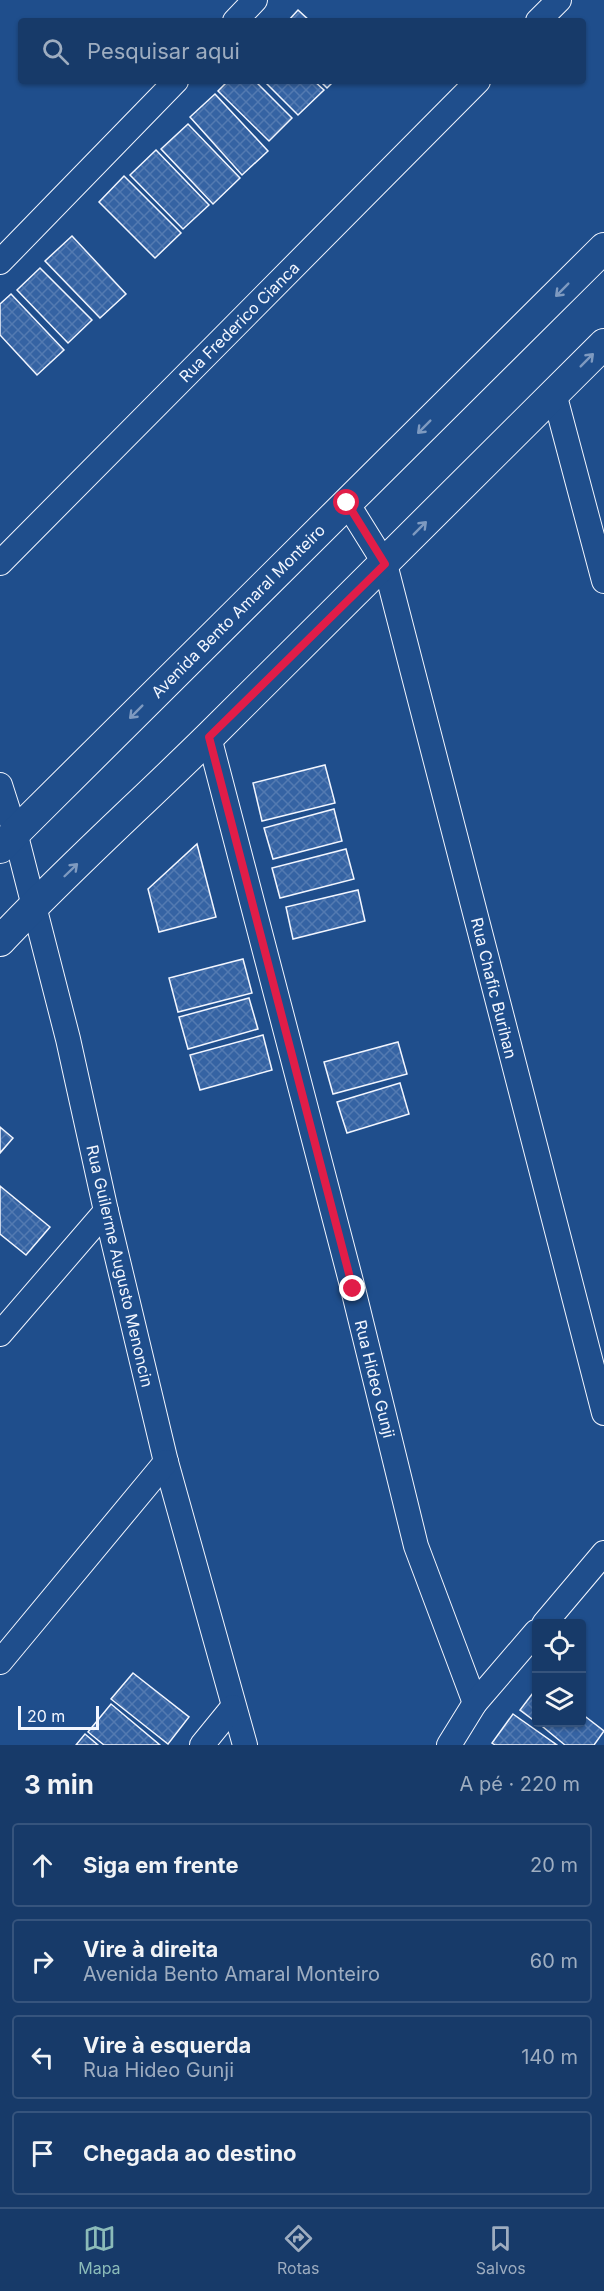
<!DOCTYPE html>
<html lang="pt">
<head>
<meta charset="utf-8">
<style>
	body { margin:0; font-family:Inter,sans-serif; background:#20416f; color:#f1f3f6 }
	.controls { position:absolute; right:18px; bottom:18px; display:grid; overflow:hidden; border-radius:6px; box-shadow:0 2px 4px #0004 }
	.controls button { width:54px; height:54px; display:grid; place-items:center; padding:0; border:0; border-bottom:2px solid #36547d; background:#173a69; color:#f1f3f6; font:30px sans-serif }
	.scale { position:absolute; left:18px; bottom:15px; width:81px; box-sizing:border-box; padding-left:6px; border:3px solid #f2f6ff; border-top:0; font-size:16px; line-height:21px; white-space:nowrap; color:#f2f6ff; -webkit-text-stroke:4px #1f4e8c; paint-order:stroke }
	.stop { position:absolute; width:18px; height:18px; margin:-14px; border:4px solid #e11d48; border-radius:50%; background:#fff }
	.stop.end { background:#e11d48; border-color:#fff; box-shadow:0 2px 6px #0008 }
	.list { margin:0; padding:0; list-style:none }
	h2 { display:flex; justify-content:space-between; align-items:center; height:78px; margin:0; padding:0 24px; font-size:26px }
	h2 small { font-size:20px; font-weight:400; color:#9eadc0 }
	.list li { display:grid; grid-template-columns:39px 1fr auto; gap:18px; align-items:center; box-sizing:border-box; height:84px; margin:0 12px 12px; padding:0 12px; border:2px solid #36547d; border-radius:6px }
	.list b { display:block; font-size:22px; white-space:nowrap }
	.list p { margin:0; font-size:20px; white-space:nowrap; color:#9eadc0 }
	.list em { font-size:20px; font-style:normal; color:#9eadc0 }
	.icon { flex:none; width:33px; height:33px; fill:none; stroke:currentColor; stroke-width:2; stroke-linecap:round; stroke-linejoin:round }
	.map { position:relative; flex:none; width:604px; height:1745px; overflow:hidden }
	.search { position:absolute; background:#173a69; box-shadow:0 2px 4px #0004; left:18px; right:18px; top:18px; height:66px; display:flex; align-items:center; gap:15px; box-sizing:border-box; padding:0 21px; border-radius:6px; color:#9eadc0; font-size:22px }
	.sheet { height:462px; background:#173a69 }
	nav { display:flex; justify-content:space-around; align-items:center; box-sizing:border-box; height:84px; border-top:2px solid #36547d; background:#173a69; font-size:16px; color:#9eadc0 }
	nav a { display:grid; justify-items:center; gap:3px }
	nav .on { color:#8bbbb9 }
	.map>svg:first-child { display:block }
</style>
</head>
<body>
<div class="map">
<svg width="604" height="1745" viewBox="0 0 604 1745">
	<defs>
		<pattern id="building-cross-hatch" width="8" height="8" patternUnits="userSpaceOnUse" patternTransform="scale(1.5)"><rect width="8" height="8" fill="#3563a3"/><path d="M0 0l8 8M0 8l8-8" fill="none" stroke="#537ab1"/></pattern>
	</defs>
	<rect width="100%" height="100%" fill="#1f4e8c"/>
	<!-- building -->
	<g fill="url(#building-cross-hatch)" stroke="#f2f6ff" stroke-width="1.5">
		<polygon points="298,10 310,21 288,21"/>
		<polygon points="228,81 255,81 292,118 269,141 218,91"/>
		<polygon points="264,81 314,81 324,90 298,115"/>
		<polygon points="320,81 334,81 327,88"/>
		<polygon points="215,94 268,151 242,175 190,117"/>
		<polygon points="188,124 240,178 213,204 161,149"/>
		<polygon points="156,150 209,205 183,229 130,175"/>
		<polygon points="124,176 181,233 155,258 99,202"/>
		<polygon points="72,236 126,294 100,318 45,261"/>
		<polygon points="40,268 92,320 68,343 17,290"/>
		<polygon points="11,294 64,350 37,375 0,335 0,304"/>
		<polygon points="325,765 335,803 262,821 253,783"/>
		<polygon points="334,809 342,841 273,859 264,828"/>
		<polygon points="197,844 216,917 159,932 148,889"/>
		<polygon points="346,849 354,879 280,898 272,868"/>
		<polygon points="358,890 365,921 293,939 286,907"/>
		<polygon points="243,959 252,993 178,1012 169,978"/>
		<polygon points="249,998 258,1029 188,1049 179,1017"/>
		<polygon points="263,1035 272,1070 200,1090 190,1055"/>
		<polygon points="398,1042 407,1074 333,1094 324,1062"/>
		<polygon points="400,1083 409,1114 347,1133 337,1102"/>
		<polygon points="0,1127 13,1138 0,1153"/>
		<polygon points="0,1186 50,1227 26,1255 0,1234"/>
		<polygon points="133,1673 189,1717 168,1744 111,1699"/>
		<polygon points="536,1689 536,1722 520,1710"/>
		<polygon points="111,1704 160,1745 104,1745 88,1732"/>
		<polygon points="513,1714 557,1745 495,1745 492,1743"/>
		<polygon points="582,1714 604,1731 594,1745 565,1745 537,1722 582,1722"/>
		<polygon points="85,1734 98,1745 76,1745"/>
	</g>
	<g fill="none" stroke-linecap="round" stroke-linejoin="round">
		<!-- minor casing -->
		<g stroke="#f2f6ff" stroke-width="26">
			<g id="minor">
				<polyline points="235,21 255,0"/>
				<polyline points="538,21 559,0"/>
				<polyline points="0,262 176,81"/>
				<polyline points="554,393 604,581"/>
				<polyline points="347,503 385,564 604,1413"/>
				<polyline points="0,563 478,81"/>
				<polyline points="209,737 353,1289 416,1546 475,1703"/>
				<polyline points="0,785 15,832 68,1039 106,1211 166,1462 245,1745"/>
				<polyline points="0,1334 106,1211"/>
				<polyline points="544,1624 604,1553"/>
				<polyline points="0,1662 166,1462"/>
				<polyline points="202,1745 233,1707"/>
				<polyline points="449,1745 475,1703 536,1632"/>
			</g>
		</g>
		<!-- tertiary casing -->
		<g stroke="#f2f6ff" stroke-width="32">
			<g id="tertiary">
				<polyline points="0,848 604,248"/>
				<path d="M 0,941 C 67,870 141,804 211,735 C 343,605 473,474 604,344"/>
			</g>
		</g>
		<!-- minor -->
		<use href="#minor" stroke="#1f4e8c" stroke-width="24"/>
		<!-- tertiary -->
		<use href="#tertiary" stroke="#1f4e8c" stroke-width="30"/>
	</g>
	<!-- one-way arrows -->
	<defs><path id="oneway-shaft" d="M-6 0H5M1.5-3L5.5 0L1.5 3" fill="none" stroke-width="1.6" stroke-linecap="round" stroke-linejoin="round" transform="scale(1.5)"/></defs>
	<g stroke="#7e9ac0">
		<use href="#oneway-shaft" transform="translate(562 290) rotate(135)"/>
		<use href="#oneway-shaft" transform="translate(587 360) rotate(-45)"/>
		<use href="#oneway-shaft" transform="translate(424 427) rotate(135)"/>
		<use href="#oneway-shaft" transform="translate(420 528) rotate(-45)"/>
		<use href="#oneway-shaft" transform="translate(136 712) rotate(135)"/>
		<use href="#oneway-shaft" transform="translate(71 870) rotate(-44)"/>
	</g>
	<g fill="none" stroke-linecap="round" stroke-linejoin="round">
		<!-- route -->
		<polyline stroke="#e11d48" stroke-width="8" points="347,503 385,564 209,737 353,1289"/>
	</g>
	<g text-anchor="middle" dominant-baseline="central" stroke-width="4.5" stroke-linejoin="round" paint-order="stroke">
		<!-- street labels -->
		<g font-size="16" fill="#f2f6ff" stroke="#1f4e8c">
			<text transform="translate(239 322) rotate(-45)">Rua Frederico Cianca</text>
			<text transform="translate(238 611) rotate(-45)">Avenida Bento Amaral Monteiro</text>
			<text transform="translate(494 988) rotate(76)">Rua Chafic Burihan</text>
			<text transform="translate(120 1266) rotate(77)">Rua Guilerme Augusto Menoncin</text>
			<text transform="translate(375 1379) rotate(76)">Rua Hideo Gunji</text>
		</g>
	</g>
</svg>
<div class="controls">
<button><svg class="icon" aria-label="locate" viewBox="0 0 24 24"><circle cx="12" cy="12" r="6"/><path d="M12 2v4M12 18v4M2 12h4M18 12h4"/></svg></button>
<button><svg class="icon" aria-label="layers" viewBox="0 0 24 24"><path d="M12 4l9 5-9 5-9-5zM3 14l9 5 9-5"/></svg></button>
</div>
<div class="scale">20 m</div>
<div class="stop" style="left:347px;top:503px"></div>
<div class="stop end" style="left:353px;top:1289px"></div>
<div class="search"><svg class="icon" aria-label="search" viewBox="0 0 24 24"><circle cx="10" cy="10" r="6"/><path d="M15 15l6 6"/></svg>Pesquisar aqui</div>
</div>
<section class="sheet">
<h2>3 min<small>A pé · 220 m</small></h2>
<ul class="list">
<li><svg class="icon" aria-label="ahead" viewBox="0 0 24 24"><path d="M12 20V5M6 11l6-6 6 6"/></svg><div><b>Siga em frente</b></div><em>20 m</em></li>
<li><svg class="icon" aria-label="right" viewBox="0 0 24 24"><path d="M7 20v-9h11M14 6l5 5-5 5"/></svg><div><b>Vire à direita</b><p>Avenida Bento Amaral Monteiro</p></div><em>60 m</em></li>
<li><svg class="icon" aria-label="left" viewBox="0 0 24 24"><path d="M17 20v-9H6M10 6l-5 5 5 5"/></svg><div><b>Vire à esquerda</b><p>Rua Hideo Gunji</p></div><em>140 m</em></li>
<li><svg class="icon" aria-label="arrive" viewBox="0 0 24 24"><path d="M6 21V4h12l-3 4 3 4H6"/></svg><div><b>Chegada ao destino</b></div></li>
</ul>
</section>
<nav>
<a class="on"><svg class="icon" aria-label="map" viewBox="0 0 24 24"><path d="M3 6l6-2 6 2 6-2v14l-6 2-6-2-6 2zM9 4v14M15 6v14"/></svg>Mapa</a>
<a><svg class="icon" aria-label="directions" viewBox="0 0 24 24"><path d="M12 3l9 9-9 9-9-9zM9 14v-3h6M13 9l2 2-2 2"/></svg>Rotas</a>
<a><svg class="icon" aria-label="saved" viewBox="0 0 24 24"><path d="M7 4h10v16l-5-4-5 4z"/></svg>Salvos</a>
</nav>
</body>
</html>
